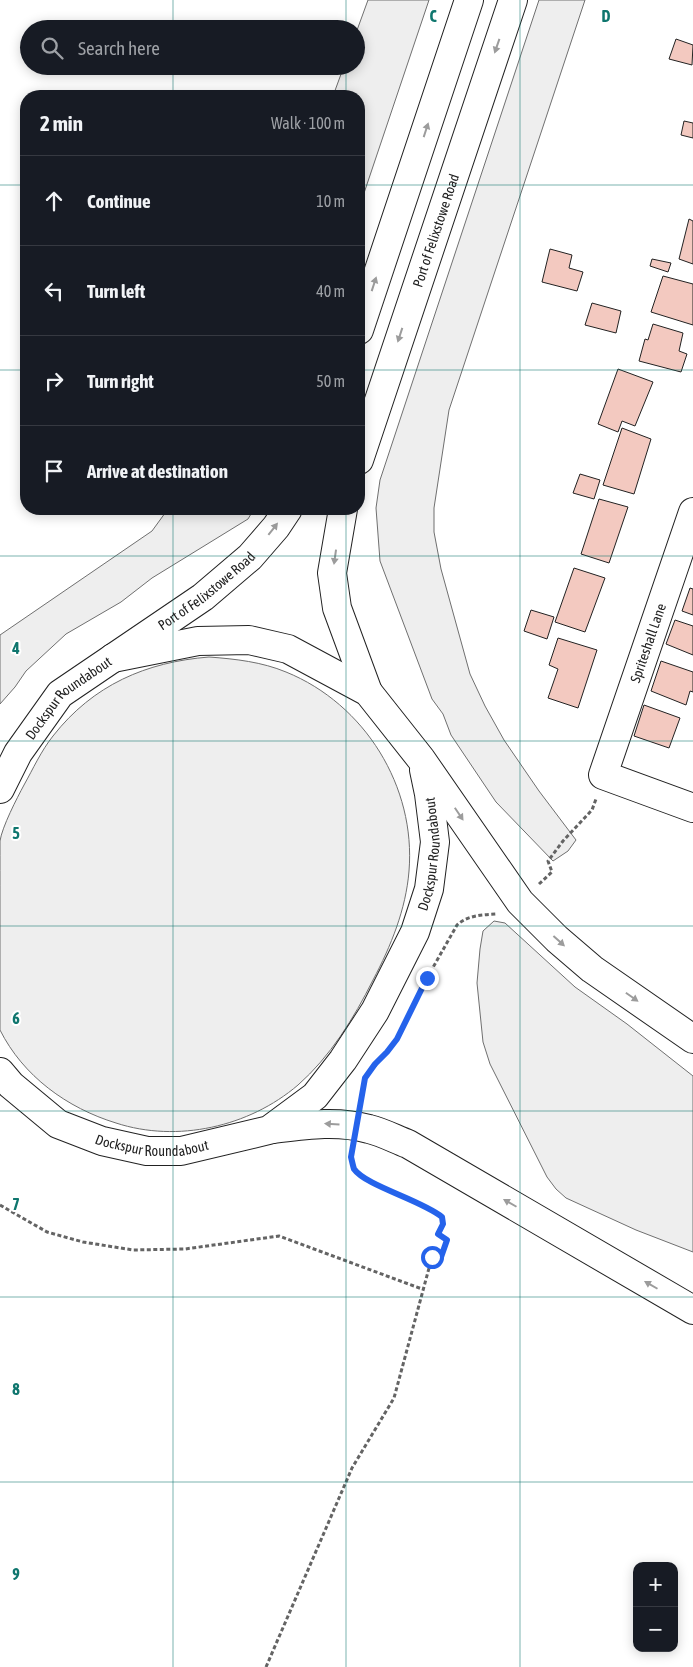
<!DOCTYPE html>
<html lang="en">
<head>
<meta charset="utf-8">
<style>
	body { margin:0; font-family:"Asap Condensed",sans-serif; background:#242831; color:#f1f3f6 }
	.controls { position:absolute; right:15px; bottom:15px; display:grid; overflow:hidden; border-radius:10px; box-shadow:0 2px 12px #0003 }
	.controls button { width:45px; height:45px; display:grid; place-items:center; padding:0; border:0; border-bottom:1px solid #363941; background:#171b24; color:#f1f3f6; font:25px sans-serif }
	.stop { position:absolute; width:15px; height:15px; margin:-11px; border:4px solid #2563eb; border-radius:50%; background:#fff }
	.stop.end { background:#2563eb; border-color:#fff; box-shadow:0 1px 5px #0008 }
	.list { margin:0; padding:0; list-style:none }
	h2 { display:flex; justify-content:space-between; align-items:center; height:65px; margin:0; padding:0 20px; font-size:21px }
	h2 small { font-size:16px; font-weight:400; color:#9ea1a6 }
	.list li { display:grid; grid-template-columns:32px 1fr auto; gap:15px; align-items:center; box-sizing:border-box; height:90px; padding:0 20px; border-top:1px solid #363941 }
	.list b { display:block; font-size:19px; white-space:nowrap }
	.list em { font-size:16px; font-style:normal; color:#9ea1a6 }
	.icon { flex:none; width:28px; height:28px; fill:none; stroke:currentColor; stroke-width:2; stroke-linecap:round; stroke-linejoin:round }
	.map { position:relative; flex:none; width:693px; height:1667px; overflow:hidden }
	.search { position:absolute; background:#171b24; box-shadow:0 2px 12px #0003; left:20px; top:20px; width:345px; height:55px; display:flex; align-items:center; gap:12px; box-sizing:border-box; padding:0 18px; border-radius:28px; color:#9ea1a6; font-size:19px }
	.panel { position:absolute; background:#171b24; box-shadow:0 2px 12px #0003; left:20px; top:90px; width:345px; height:425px; border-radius:20px }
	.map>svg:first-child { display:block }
</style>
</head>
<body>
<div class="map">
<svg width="693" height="1667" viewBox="0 0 693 1667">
	<rect width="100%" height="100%" fill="#fff"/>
	<!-- green -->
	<g fill="#eee" stroke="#6f6f6f">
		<polygon points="368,0 429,0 359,208 359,96 333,96 344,66 356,66 356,33"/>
		<polygon points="539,0 585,0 449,410 434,508 434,532 441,569 470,674 485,706 504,740 539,791 576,840 568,851 553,861 496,802 451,735 443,714 432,699 380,561 376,508 380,480"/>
		<polygon points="168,509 254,509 248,519 152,578 121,602 66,634 26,671 15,687 0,704 0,635 152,531"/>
		<path d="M 209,657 C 236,659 262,662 286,672 C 365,704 416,787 409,871 C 406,909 391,946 373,980 C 354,1018 330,1057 298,1085 C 249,1127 177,1143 116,1123 C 67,1108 23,1076 0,1030 C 0,987 0,944 0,901 C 0,881 0,860 0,841 C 2,827 17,798 24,785 C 33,769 41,751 53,736 C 93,685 146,662 209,657 Z"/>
		<polygon points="494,921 505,923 575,987 627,1024 693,1076 693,1252 636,1230 566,1198 556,1189 547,1177 490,1064 483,1042 477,983 480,949 483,931"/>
	</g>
	<!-- building -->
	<g fill="#f3c9c0" stroke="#222">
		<polygon points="676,39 693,45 692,65 669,59"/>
		<polygon points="684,121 693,123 693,138 681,135"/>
		<polygon points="689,219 693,221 693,264 679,259"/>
		<polygon points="550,249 572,255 569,268 583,272 577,291 542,282"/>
		<polygon points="652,259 671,263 668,272 650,266"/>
		<polygon points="663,276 693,284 693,325 651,312"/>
		<polygon points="592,303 621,311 616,333 585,325"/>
		<polygon points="653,324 683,333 679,351 687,354 681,372 639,361 645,339 648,340"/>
		<polygon points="618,369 653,382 635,426 622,421 618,432 598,424"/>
		<polygon points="622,428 651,439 634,494 603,485"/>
		<polygon points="580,474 600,480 594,499 573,493"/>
		<polygon points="599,499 628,507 609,563 581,554"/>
		<polygon points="574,568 605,578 585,632 555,622"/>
		<polygon points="690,588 693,589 693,615 682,611"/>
		<polygon points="531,610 554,617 547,639 524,631"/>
		<polygon points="675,620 693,626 693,655 666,644"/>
		<polygon points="558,638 597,650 578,708 548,698 558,669 549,665"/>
		<polygon points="661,661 693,672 693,692 690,691 686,705 651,691"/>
		<polygon points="644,705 680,718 669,748 634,736"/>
	</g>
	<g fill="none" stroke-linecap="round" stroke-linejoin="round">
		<!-- minor casing -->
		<g stroke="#222" stroke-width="30">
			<polyline id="minor" points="693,512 603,775 693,808"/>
		</g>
		<!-- highway casing -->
		<g stroke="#222" stroke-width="30">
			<g id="highway">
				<polyline points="359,330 469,0"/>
				<path id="s1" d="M 359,460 L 513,0"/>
				<polyline points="343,509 332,573 337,608 368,692"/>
				<polyline points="113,658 198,641 249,640 288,649 368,692 421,759 520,902 557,939 592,969 693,1039"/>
				<path id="s2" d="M 0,789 L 18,753 L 60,694 L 203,597 L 250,557 L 276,527 L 288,509"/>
				<path id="s3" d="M 0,1072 L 11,1085 L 58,1124 L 102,1141 L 147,1151 L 181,1151 L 269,1130 L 315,1096 L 343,1060 L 375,1011 L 415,932 L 429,889 L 435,842 L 429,794 L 424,770"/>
				<path d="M 273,1129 C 305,1125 337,1120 369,1129 C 382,1132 395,1139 408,1144 L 693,1310"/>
			</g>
		</g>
		<!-- path -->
		<g stroke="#646464" stroke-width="3" stroke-dasharray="4 2.5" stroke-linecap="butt">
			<polyline points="539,884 552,872 548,861 563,841 592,810 596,799"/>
			<path d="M 360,1102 L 365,1078 L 397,1039 L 427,978 L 457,925 C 468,915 482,915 496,914"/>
			<polyline points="0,1205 47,1232 83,1242 133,1250 185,1249 279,1236 422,1289"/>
			<path d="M 266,1667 L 352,1468 L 394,1398 L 432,1257 L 440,1260 L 447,1240 L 438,1233 L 443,1224 L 442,1217 C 420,1199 369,1188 355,1169 C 351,1164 351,1156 351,1150"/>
		</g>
		<!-- minor -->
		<use href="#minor" stroke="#fff" stroke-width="28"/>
		<!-- highway -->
		<use href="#highway" stroke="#fff" stroke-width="28"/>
	</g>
	<!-- one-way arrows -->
	<defs><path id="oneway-solid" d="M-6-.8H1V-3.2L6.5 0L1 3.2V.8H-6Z" transform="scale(1.25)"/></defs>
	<g fill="#9c9c9c">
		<use href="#oneway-solid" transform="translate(497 46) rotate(109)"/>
		<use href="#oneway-solid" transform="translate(426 130) rotate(-72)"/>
		<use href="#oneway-solid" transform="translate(374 284) rotate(-72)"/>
		<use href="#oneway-solid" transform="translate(400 335) rotate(108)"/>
		<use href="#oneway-solid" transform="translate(273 529) rotate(-52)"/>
		<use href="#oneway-solid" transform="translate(335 557) rotate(98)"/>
		<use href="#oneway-solid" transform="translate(459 814) rotate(56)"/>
		<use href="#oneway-solid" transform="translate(559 941) rotate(42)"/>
		<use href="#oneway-solid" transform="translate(632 997) rotate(35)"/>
		<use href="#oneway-solid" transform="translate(332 1124) rotate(-176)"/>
		<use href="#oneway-solid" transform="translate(510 1203) rotate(-150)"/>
		<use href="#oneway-solid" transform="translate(651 1285) rotate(-150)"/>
	</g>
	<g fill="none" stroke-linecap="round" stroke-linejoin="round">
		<!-- route -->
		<path stroke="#2563eb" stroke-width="6" d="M 427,978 L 397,1039 L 387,1052 L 375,1064 L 365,1078 L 351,1157 C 352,1161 353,1166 354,1169 C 366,1186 421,1200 442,1217 L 443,1224 L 438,1234 L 447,1240 L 440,1260 L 432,1257"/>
	</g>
	<!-- grid -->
	<path fill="none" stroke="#0f766e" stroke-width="1" stroke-opacity="0.55" d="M 173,0 L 173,29M 346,0 L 346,29M 520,0 L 520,1667M 173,66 L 173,96M 346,66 L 346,96M 0,185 L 26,185M 359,185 L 693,185M 0,370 L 26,370M 359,370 L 693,370M 173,509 L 173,1667M 346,509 L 346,1667M 0,556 L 693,556M 0,741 L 693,741M 0,926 L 693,926M 0,1111 L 693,1111M 0,1297 L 693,1297M 0,1482 L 693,1482"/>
	<g text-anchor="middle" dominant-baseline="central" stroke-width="4" stroke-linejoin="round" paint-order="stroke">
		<!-- street labels -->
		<g font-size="14" fill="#222" stroke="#fff">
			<text stroke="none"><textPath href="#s1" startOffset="242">Port of Felixstowe Road</textPath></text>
			<text stroke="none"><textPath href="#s2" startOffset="292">Port of Felixstowe Road</textPath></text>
			<text transform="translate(648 643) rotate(-71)">Spriteshall Lane</text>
			<text stroke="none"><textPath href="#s2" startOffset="116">Dockspur Roundabout</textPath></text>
			<text stroke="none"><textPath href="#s3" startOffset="626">Dockspur Roundabout</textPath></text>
			<text stroke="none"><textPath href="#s3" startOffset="176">Dockspur Roundabout</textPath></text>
		</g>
	</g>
	<g font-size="16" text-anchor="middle" font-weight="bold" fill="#0f766e" stroke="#fff" stroke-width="4" stroke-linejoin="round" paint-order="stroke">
		<text x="433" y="22">C</text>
		<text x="606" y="22">D</text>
		<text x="16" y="654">4</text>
		<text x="16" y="839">5</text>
		<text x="16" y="1024">6</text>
		<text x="16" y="1210">7</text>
		<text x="16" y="1395">8</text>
		<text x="16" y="1580">9</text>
	</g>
</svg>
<div class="controls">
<button>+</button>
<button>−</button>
</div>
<div class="stop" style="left:432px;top:1257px"></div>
<div class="stop end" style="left:427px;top:978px"></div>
<div class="search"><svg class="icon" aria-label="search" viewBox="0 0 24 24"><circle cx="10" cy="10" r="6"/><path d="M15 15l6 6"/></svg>Search here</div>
<section class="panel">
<h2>2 min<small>Walk · 100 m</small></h2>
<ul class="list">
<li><svg class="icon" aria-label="ahead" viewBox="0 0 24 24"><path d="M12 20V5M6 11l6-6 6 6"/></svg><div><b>Continue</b></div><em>10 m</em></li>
<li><svg class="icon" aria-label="left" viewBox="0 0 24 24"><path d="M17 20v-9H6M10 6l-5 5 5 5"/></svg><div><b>Turn left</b></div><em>40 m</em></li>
<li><svg class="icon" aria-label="right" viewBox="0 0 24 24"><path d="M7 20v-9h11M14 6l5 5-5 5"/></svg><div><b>Turn right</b></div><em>50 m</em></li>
<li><svg class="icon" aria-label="arrive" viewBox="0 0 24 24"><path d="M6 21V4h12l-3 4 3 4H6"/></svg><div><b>Arrive at destination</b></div></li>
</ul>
</section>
</div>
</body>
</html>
